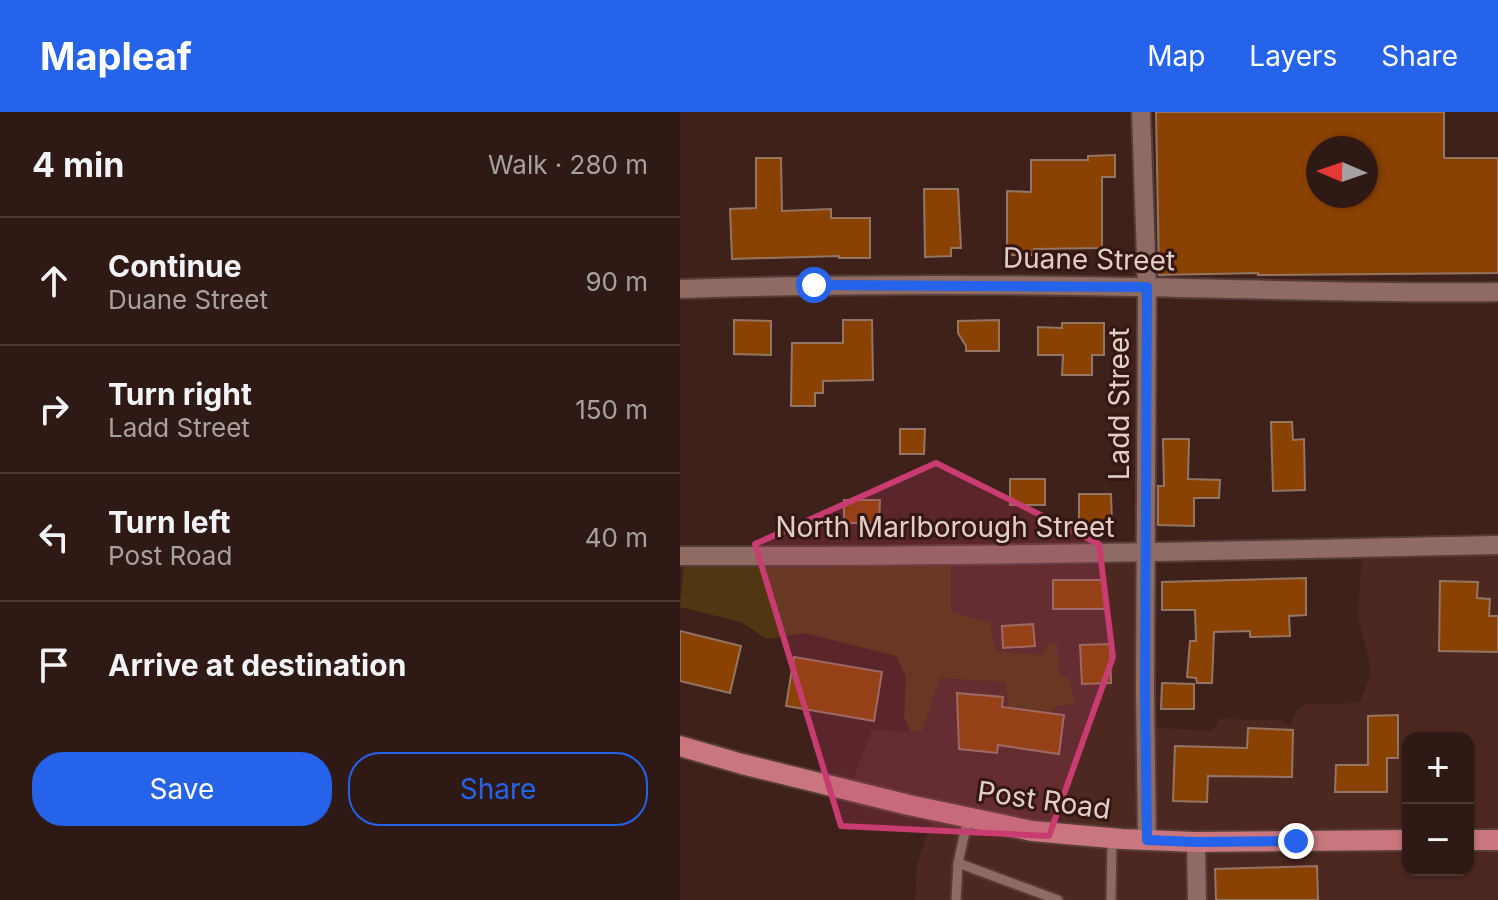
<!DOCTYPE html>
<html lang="en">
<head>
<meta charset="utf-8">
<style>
	body { margin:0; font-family:Inter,sans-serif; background:#37221d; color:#f1f3f6 }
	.controls { position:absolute; right:24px; bottom:24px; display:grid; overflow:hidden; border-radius:16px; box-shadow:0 2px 6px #0004 }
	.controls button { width:72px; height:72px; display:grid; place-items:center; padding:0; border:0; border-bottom:2px solid #4a3834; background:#2f1914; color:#f1f3f6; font:40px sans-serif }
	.compass { position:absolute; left:626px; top:24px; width:72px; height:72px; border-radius:50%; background:#2f1914; box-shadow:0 2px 6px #0004; rotate:272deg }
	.stop { position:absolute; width:24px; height:24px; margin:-18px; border:6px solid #2563eb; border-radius:50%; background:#fff }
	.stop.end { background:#2563eb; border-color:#fff; box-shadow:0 2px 8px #0008 }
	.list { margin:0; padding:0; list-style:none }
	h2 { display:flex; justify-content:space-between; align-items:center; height:104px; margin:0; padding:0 32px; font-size:34px }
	h2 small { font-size:26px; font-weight:400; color:#a7a0a0 }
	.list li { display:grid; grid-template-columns:52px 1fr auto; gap:24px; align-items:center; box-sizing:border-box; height:128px; padding:0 32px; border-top:2px solid #4a3834 }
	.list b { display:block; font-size:30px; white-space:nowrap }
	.list p { margin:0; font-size:26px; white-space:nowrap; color:#a7a0a0 }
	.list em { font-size:26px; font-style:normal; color:#a7a0a0 }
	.actions { display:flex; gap:16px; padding:24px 32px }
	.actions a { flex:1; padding:18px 0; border:2px solid #2563eb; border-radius:32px; text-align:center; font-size:28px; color:#2563eb }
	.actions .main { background:#2563eb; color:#fff }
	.icon { flex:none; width:44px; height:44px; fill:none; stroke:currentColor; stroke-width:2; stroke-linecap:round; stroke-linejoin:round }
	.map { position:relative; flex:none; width:818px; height:788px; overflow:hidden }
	header { display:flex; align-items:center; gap:48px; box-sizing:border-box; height:112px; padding:0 40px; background:#2563eb; color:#fff }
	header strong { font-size:38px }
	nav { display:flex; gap:44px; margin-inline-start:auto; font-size:28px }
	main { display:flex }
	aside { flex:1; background:#2f1914 }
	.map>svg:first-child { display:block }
</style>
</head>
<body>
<header>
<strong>Mapleaf</strong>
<nav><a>Map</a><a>Layers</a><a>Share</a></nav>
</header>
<main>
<aside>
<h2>4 min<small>Walk · 280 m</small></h2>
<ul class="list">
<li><svg class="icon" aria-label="ahead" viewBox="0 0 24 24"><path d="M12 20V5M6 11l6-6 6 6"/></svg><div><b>Continue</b><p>Duane Street</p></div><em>90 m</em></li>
<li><svg class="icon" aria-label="right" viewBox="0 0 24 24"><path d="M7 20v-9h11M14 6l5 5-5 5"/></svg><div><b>Turn right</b><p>Ladd Street</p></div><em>150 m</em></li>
<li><svg class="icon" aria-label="left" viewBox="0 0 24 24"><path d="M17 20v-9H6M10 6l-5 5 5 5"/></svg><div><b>Turn left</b><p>Post Road</p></div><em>40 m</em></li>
<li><svg class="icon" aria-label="arrive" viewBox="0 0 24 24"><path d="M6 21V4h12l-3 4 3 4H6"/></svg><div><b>Arrive at destination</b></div></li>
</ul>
<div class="actions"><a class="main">Save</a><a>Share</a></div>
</aside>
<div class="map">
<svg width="818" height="788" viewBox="0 0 818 788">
	<rect width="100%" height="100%" fill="#3f211b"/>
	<!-- built -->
	<path fill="#4d2821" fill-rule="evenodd" d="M 682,438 L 818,439 L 818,788 L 235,788 L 237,753 L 254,701 L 170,675 L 192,618 L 242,620 L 260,566 L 326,570 L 329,603 L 378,561 L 363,543 L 315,539 L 271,500 L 271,446 L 463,444 L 465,615 L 532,619 L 539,607 L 600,608 L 610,615 L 616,599 L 627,592 L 679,591 L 691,564 L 689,546 L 678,507 ZM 728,626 L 788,626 L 788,758 L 728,758 Z"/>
	<!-- green -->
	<polygon fill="#503712" points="271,446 271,500 310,510 316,539 362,543 368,532 377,530 378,561 389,567 395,592 377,594 367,606 329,603 325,570 260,566 242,620 230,619 224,605 226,564 216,544 125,521 87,527 61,510 0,495 4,447"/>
	<!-- building -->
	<g fill="#8a4202" stroke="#947562" stroke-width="2" fill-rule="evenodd">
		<path d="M 476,0 L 764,0 L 764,46 L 818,46 L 818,161 L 578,163 L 578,161 L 479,163 ZM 638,36 L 686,36 L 686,84 L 638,84 Z"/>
		<polygon points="435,43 435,65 422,65 422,136 354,137 354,143 327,143 327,79 351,80 351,48 408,48 408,44"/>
		<polygon points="76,46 101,46 102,99 151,97 151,106 190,106 190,146 159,146 159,144 52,147 50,97 76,96"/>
		<polygon points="244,77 278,77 281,136 271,136 271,144 245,145"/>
		<polygon points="54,208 91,209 91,243 54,242"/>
		<polygon points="163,208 192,208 193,268 143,269 143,281 135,281 135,294 111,294 112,231 163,231"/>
		<polygon points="319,208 319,239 286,239 286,234 278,221 278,209"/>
		<polygon points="382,211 424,211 424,243 412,243 412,263 382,263 383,243 358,243 358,215 382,216"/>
		<polygon points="591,310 612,310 613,328 624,327 625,378 593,379"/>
		<polygon points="220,317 245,317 244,342 220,342"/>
		<polygon points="483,327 509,327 508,367 540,368 539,386 514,386 514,414 478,413 478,374 484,374"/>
		<rect x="330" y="367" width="35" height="26"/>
		<polygon points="399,382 431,382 432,411 399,411"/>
		<polygon points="164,388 200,388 199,411 164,411"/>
		<polygon points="626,466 626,503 609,504 610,524 570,525 570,519 534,520 532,571 517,571 516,566 507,565 510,529 516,529 515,498 482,498 482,470"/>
		<rect x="373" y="468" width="52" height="29"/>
		<polygon points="760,469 798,470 797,486 810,487 809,504 818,504 818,540 759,539"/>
		<polygon points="353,512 355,534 323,536 322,514"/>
		<polygon points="0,519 61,534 50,581 0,569"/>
		<polygon points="430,532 431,571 402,572 400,533"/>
		<polygon points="114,545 202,560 194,609 106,594"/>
		<polygon points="482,571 514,572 514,597 481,597"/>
		<polygon points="277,581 323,585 322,595 384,603 379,642 318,633 317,641 279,637"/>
		<polygon points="718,603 718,646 707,646 707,680 655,680 656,653 688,653 688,604"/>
		<polygon points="568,616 613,618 612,665 528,664 527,690 493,689 495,634 567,636"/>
		<polygon points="637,754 638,788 536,788 535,757"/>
	</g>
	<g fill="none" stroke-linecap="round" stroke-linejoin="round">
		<!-- service casing -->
		<g stroke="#563c38" stroke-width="13">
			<g id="service">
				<polyline points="278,751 378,788"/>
				<polyline points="276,788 278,751 288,706"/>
				<polyline points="431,788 432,727"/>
			</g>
		</g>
		<!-- minor casing -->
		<g stroke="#563c38" stroke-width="22">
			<g id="minor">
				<polyline points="461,0 467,175 465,579 467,728"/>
				<path d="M 0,177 C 151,172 303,172 454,175 C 576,177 697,182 818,180"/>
				<path d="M 0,444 C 273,445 545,439 818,433"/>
				<polyline points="516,730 517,788"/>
			</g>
		</g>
		<!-- primary casing -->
		<g stroke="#563c38" stroke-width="24">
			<g id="primary">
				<polyline points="0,634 62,652 229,693 352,719 442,727 516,730 728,728"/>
				<polyline points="788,728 818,728"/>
			</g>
		</g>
		<!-- service -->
		<use href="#service" stroke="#8f6b64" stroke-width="9"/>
		<!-- minor -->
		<use href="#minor" stroke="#8f6b64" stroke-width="18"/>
		<!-- primary -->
		<use href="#primary" stroke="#c9767e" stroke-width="20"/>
	</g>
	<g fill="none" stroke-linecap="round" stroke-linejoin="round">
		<!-- route -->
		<polyline stroke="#2563eb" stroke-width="10" points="134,173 467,175 465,579 467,728 516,730 616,729"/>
	</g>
	<!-- marked area -->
	<path fill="#c83c71" fill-opacity="0.2" stroke="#c83c71" stroke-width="6" stroke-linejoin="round" d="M 256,351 L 419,432 L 433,545 L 369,724 L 161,714 L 75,432 Z"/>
	<g text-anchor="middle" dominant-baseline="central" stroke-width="6" stroke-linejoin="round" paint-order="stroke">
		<!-- street labels -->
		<g font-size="28" fill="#e2cec9" stroke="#341712">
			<text transform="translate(409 147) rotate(1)">Duane Street</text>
			<text transform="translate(439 292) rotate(-90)">Ladd Street</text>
			<text x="265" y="415">North Marlborough Street</text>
			<text transform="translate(364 688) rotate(8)">Post Road</text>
		</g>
	</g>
</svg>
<div class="controls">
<button>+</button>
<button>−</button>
</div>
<svg class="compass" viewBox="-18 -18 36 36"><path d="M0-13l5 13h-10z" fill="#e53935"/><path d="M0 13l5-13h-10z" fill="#a7a0a0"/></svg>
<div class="stop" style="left:134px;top:173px"></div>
<div class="stop end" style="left:616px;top:729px"></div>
</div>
</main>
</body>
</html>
